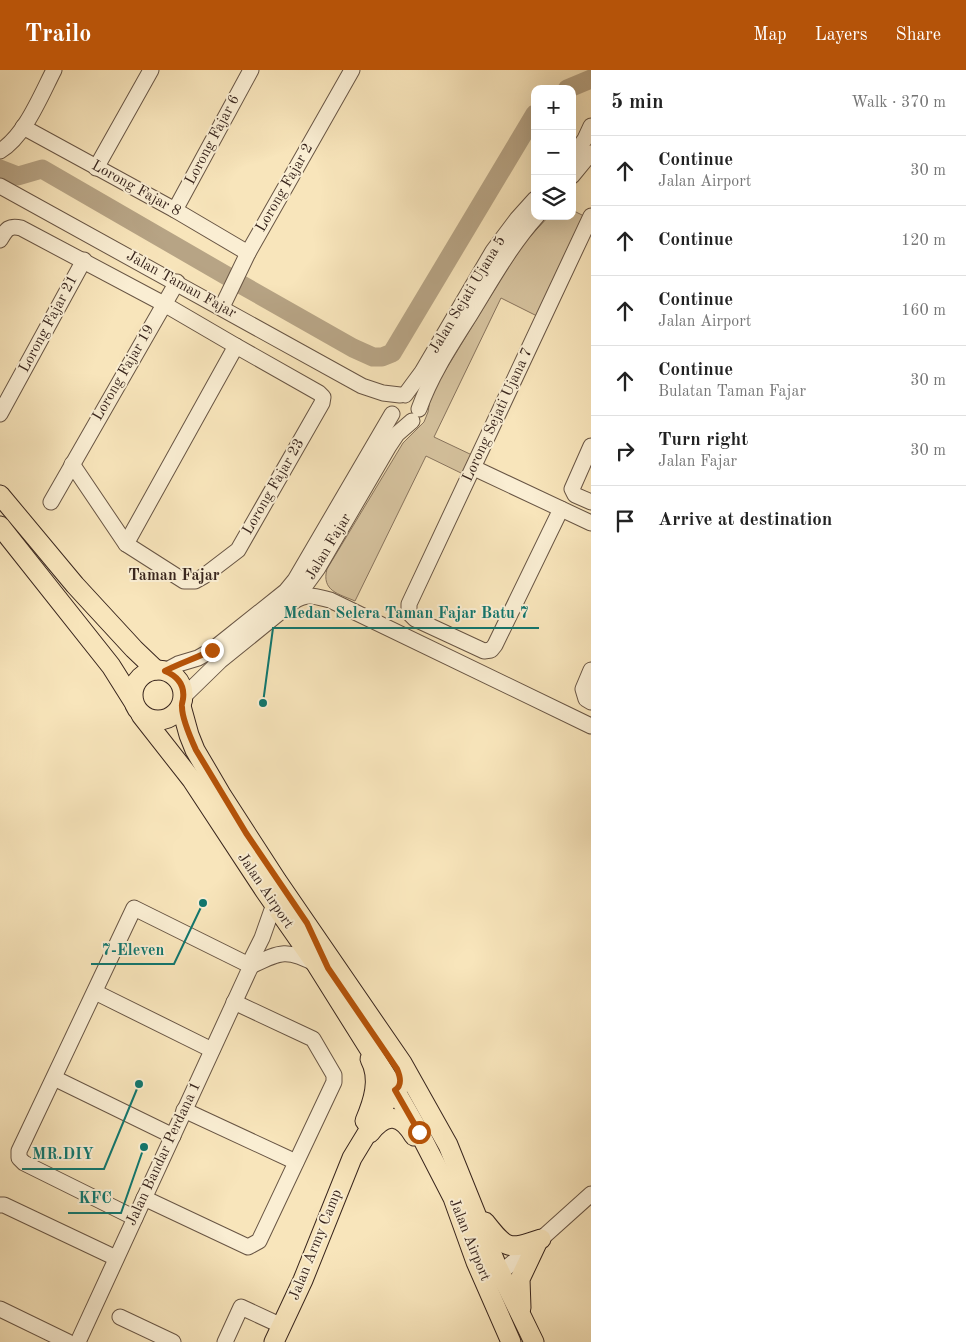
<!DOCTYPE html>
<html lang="en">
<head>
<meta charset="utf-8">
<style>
	body { margin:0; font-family:"Old Standard TT",serif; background:#f6f6f6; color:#222 }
	.controls { position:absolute; right:15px; top:15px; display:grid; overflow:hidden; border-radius:10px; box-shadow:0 5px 20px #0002 }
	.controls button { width:45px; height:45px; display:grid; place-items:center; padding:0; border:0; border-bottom:1px solid #e0e0e0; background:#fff; color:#222; font:25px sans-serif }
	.stop { position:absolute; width:15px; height:15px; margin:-11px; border:4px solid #b45309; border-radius:50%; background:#fff }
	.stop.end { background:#b45309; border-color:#fff; box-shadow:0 1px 5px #0008 }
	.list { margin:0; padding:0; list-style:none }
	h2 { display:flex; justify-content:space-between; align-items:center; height:65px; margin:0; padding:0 20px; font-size:21px }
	h2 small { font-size:16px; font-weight:400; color:#767676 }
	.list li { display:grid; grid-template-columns:32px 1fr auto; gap:15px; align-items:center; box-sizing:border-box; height:70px; padding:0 20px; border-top:1px solid #e0e0e0 }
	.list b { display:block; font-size:19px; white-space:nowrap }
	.list p { margin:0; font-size:16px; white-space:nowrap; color:#767676 }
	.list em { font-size:16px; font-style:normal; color:#767676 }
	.icon { flex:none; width:28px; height:28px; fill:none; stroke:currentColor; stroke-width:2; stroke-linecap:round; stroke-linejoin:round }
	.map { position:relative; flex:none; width:591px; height:1272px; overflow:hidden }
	header { display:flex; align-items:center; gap:30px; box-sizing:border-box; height:70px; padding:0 25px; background:#b45309; color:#fff }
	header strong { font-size:24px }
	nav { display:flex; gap:28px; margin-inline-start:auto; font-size:18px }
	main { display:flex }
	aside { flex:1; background:#fff }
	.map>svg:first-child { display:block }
</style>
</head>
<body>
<header>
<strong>Trailo</strong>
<nav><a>Map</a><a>Layers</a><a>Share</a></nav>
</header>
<main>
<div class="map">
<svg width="591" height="1272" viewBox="0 0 591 1272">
	<rect width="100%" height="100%" fill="#f8e5bb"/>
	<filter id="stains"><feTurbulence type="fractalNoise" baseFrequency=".004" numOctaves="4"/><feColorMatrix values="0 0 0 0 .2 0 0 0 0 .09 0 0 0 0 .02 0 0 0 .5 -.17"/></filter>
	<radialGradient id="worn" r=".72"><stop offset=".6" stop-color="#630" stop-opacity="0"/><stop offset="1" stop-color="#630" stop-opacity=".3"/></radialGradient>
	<!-- green -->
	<path fill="#d7c4a0" stroke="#88745e" d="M 572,140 L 584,146 L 537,246 L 501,228 L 434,367 L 472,385 L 463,404 L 426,386 L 355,531 C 339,524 321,521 327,499 L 403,373 L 424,352 L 428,342 L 431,324 L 504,204 L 525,172 L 549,146 L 572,146 Z"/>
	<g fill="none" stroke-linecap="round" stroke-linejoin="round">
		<!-- river -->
		<g stroke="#b7a485" stroke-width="19">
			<polyline points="567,19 591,9"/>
			<polyline points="0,99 18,106 42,99 227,206"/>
			<polyline points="242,215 353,278 373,287 382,287 392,283 535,44"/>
		</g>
		<!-- minor casing -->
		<g stroke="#685544" stroke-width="17">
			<g id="minor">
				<polyline points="23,57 175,140 248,183"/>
				<path d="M 0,81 C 25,66 41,25 54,0"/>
				<polyline points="572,88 585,69 591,56"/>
				<polyline points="96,98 151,0"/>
				<polyline points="572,106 591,83"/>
				<polyline points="0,116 362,316 383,323 400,325"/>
				<polyline points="175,140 251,0"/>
				<path d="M 0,170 C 6,160 8,155 21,158 L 164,234 L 236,276 L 319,323 L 323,327 L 322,333 L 238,480 L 204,506 L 195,511 L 184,511 L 126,474 L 72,394"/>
				<polyline points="222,237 248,183 352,0"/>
				<polyline points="405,325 422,302 493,181 517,149 535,129"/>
				<path d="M 419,339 C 431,305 451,275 470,245 C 491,211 510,176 537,146"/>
				<polyline points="0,344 84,190"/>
				<polyline points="591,376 572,419 575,425 591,432"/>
				<polyline points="474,398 591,453"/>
				<polyline points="51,432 177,212"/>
				<polyline points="561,439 495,575 491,580 484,581 415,549 409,543 409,534 591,146"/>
				<polyline points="126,474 236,276"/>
				<path d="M 294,531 C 308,523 314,526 330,530 L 591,656"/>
				<polyline points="591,600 583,619 586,629 591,632"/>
				<polyline points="165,601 178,594 198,588 212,580 286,521 295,510 392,344"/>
				<polyline points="183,627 220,591 294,531 318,498 389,376 397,364 412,351"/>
				<path d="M 251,896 C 280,882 286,878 316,894"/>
				<polyline points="95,922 212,980"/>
				<polyline points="54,1008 173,1066"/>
				<polyline points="184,1040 296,1092"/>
				<polyline points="144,1128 248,1177 259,1171 334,1012 334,1005 313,969 234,932"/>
				<polyline points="0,1135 4,1135 116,1188"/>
				<polyline points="135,1148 24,1093 19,1088 19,1081 134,838 251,896"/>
				<polyline points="493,1209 541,1169 591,1124"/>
				<polyline points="0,1239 68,1272"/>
				<polyline points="120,1247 173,1272"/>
				<polyline points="78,1272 251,896 252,888 262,868 274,834"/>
				<polyline points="225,1272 241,1237 282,1256"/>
			</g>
		</g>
		<!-- major casing -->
		<g stroke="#38251d" stroke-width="21">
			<g id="major">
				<polyline points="0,425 75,515 134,579 156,600"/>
				<polyline points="0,456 111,596 133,631"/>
				<circle cx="158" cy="625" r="25"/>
				<polyline points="181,636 189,665 195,680 222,726 277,811 402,993 448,1075 496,1194 534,1272"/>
				<polyline points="141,645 192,710 265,821 316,894 395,1020 419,1062 453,1128 476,1192 511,1272"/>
				<path d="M 365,1051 C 373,1032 381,1009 370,989"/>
				<path d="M 370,1063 C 386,1042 401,1044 414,1066"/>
				<path d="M 485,1152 C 507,1180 508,1180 541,1169"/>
				<polyline points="521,1238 520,1209 537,1173"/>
				<polyline points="274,1272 303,1210 352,1088 386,1032 398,1018 400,1011"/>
			</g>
		</g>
		<!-- minor -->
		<use href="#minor" stroke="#faeed3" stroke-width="15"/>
		<!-- major -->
		<use href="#major" stroke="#f8e5bb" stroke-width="19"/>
	</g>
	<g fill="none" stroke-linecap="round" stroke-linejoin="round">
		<!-- route -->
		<path stroke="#b45309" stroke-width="6" d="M 212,580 C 197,588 180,593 165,601 C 177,606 185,615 183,629 C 183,630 181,636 182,637 C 182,649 191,669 196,680 L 246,763 L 307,853 L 328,898 L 397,999 C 400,1006 403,1015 395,1020 L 419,1062"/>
	</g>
	<g text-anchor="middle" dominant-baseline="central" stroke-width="4" stroke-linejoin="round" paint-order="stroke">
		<!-- street labels -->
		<g font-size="15" fill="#38251d" stroke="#faeed3">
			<text transform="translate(213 70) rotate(-62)">Lorong Fajar 6</text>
			<text transform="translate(285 118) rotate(-60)">Lorong Fajar 2</text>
			<text transform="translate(136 119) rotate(29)">Lorong Fajar 8</text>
			<text transform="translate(181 215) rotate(29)">Jalan Taman Fajar</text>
			<text transform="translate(468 225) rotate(-59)">Jalan Sejati Ujana 5</text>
			<text transform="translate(49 254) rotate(-62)">Lorong Fajar 21</text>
			<text transform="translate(124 303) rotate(-60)">Lorong Fajar 19</text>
			<text transform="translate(498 345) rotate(-65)">Lorong Sejati Ujana 7</text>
			<text transform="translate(274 417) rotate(-60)">Lorong Fajar 23</text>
			<text transform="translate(329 477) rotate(-59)">Jalan Fajar</text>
			<text transform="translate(265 821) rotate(56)">Jalan Airport</text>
			<text transform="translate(164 1084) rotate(-65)">Jalan Bandar Perdana 1</text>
			<text transform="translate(469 1170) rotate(68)">Jalan Airport</text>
			<text transform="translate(316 1175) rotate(-68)">Jalan Army Camp</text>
		</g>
		<!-- neighbourhood labels -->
		<g font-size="16" font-weight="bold" fill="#38251d" stroke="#faeed3">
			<text x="174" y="506">Taman Fajar</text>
		</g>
	</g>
	<!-- callouts -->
	<path fill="none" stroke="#0f766e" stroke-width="2" d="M263 633L273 558H539M203 833L174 894H91M139 1014L104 1099H22M144 1077L121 1143H68"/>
	<g fill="#0f766e" stroke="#faeed3" stroke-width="2">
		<circle cx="263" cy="633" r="5"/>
		<circle cx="203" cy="833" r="5"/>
		<circle cx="139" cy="1014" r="5"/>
		<circle cx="144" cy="1077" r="5"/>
	</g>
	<g font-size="16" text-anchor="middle" font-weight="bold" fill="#0f766e" stroke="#faeed3" stroke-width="4" stroke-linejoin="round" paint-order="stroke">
		<text x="406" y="548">Medan Selera Taman Fajar Batu 7</text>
		<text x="133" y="885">7-Eleven</text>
		<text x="63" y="1089">MR.DIY</text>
		<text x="95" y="1133">KFC</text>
	</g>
	<rect width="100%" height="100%" filter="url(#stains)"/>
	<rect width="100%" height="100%" fill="url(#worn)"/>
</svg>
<div class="controls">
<button>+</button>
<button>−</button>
<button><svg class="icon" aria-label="layers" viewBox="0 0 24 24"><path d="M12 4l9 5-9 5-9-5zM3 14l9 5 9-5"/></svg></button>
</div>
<div class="stop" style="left:419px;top:1062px"></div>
<div class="stop end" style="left:212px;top:580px"></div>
</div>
<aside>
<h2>5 min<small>Walk · 370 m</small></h2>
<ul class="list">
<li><svg class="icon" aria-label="ahead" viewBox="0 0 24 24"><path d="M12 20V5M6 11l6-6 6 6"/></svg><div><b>Continue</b><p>Jalan Airport</p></div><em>30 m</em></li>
<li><svg class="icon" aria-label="ahead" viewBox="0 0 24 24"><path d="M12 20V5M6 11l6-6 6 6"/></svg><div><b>Continue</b></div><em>120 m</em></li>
<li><svg class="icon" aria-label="ahead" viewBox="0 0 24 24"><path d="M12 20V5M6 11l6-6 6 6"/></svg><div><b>Continue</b><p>Jalan Airport</p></div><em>160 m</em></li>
<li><svg class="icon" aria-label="ahead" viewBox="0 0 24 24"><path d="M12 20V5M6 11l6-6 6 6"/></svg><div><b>Continue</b><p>Bulatan Taman Fajar</p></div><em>30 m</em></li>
<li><svg class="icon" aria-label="right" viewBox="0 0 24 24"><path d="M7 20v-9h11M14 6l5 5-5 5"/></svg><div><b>Turn right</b><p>Jalan Fajar</p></div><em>30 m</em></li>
<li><svg class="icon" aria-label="arrive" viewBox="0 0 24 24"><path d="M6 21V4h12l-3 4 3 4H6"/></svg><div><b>Arrive at destination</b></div></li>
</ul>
</aside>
</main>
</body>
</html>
